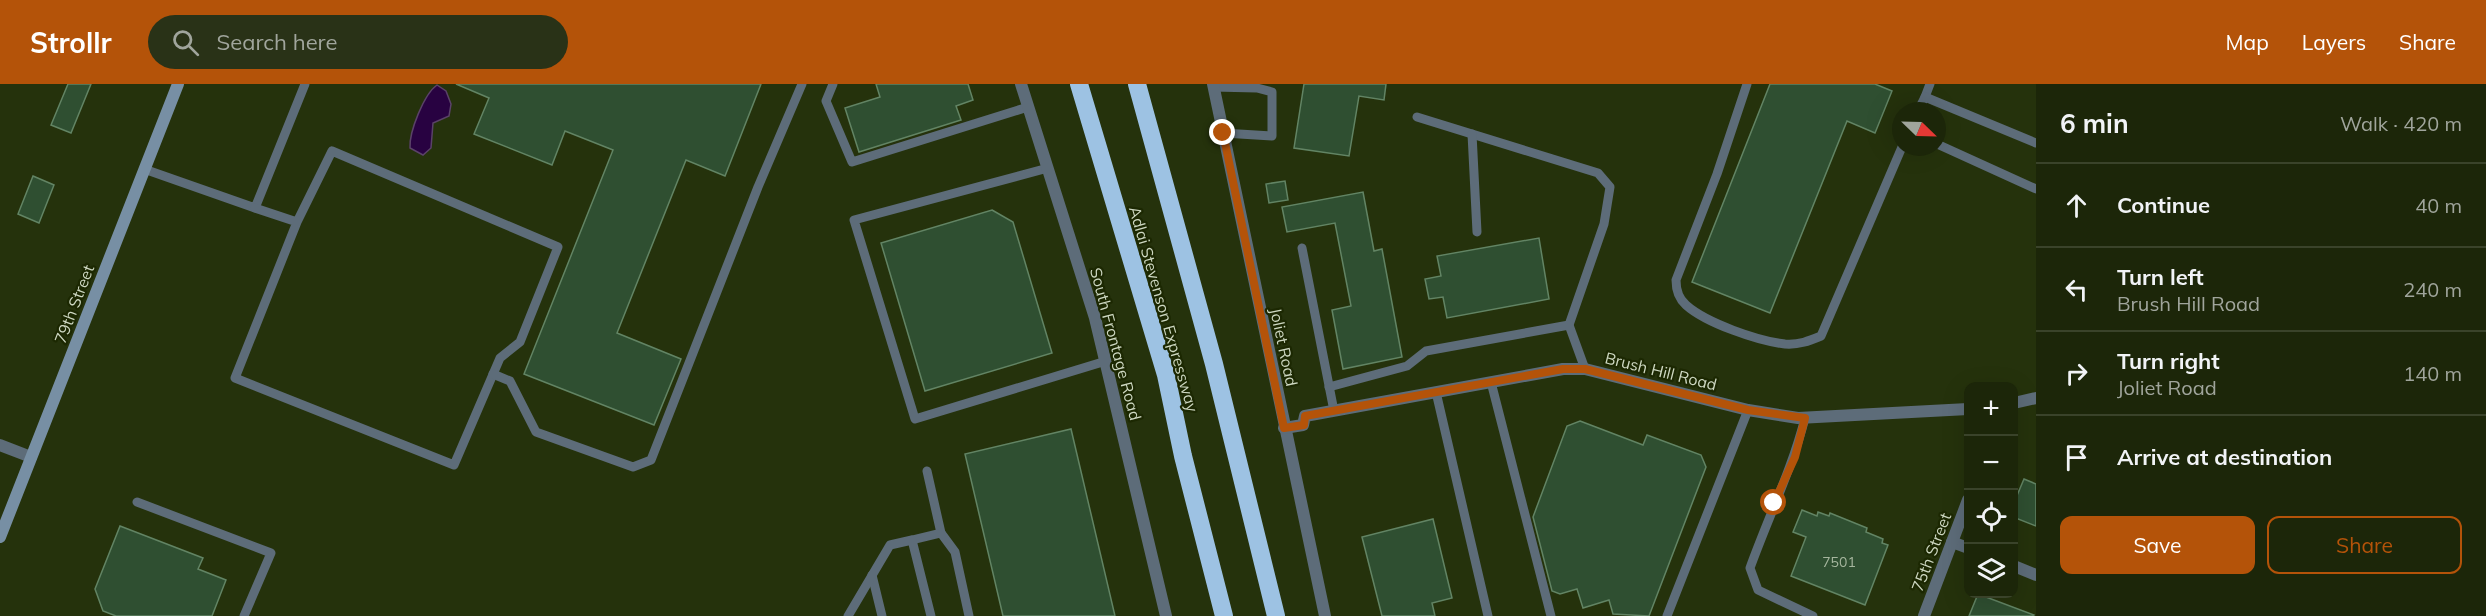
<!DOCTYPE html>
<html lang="en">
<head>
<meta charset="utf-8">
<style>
	body { margin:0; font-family:Mulish,sans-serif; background:#293217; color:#f1f3f6 }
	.controls { position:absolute; right:18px; bottom:18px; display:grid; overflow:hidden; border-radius:12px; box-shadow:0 6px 24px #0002 }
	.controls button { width:54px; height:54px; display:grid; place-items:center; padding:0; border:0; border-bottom:2px solid #3a432a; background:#1c2609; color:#f1f3f6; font:30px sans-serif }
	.compass { position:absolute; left:1892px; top:18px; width:54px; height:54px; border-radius:50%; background:#1c2609; box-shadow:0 6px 24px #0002; rotate:113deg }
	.stop { position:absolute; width:18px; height:18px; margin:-14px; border:4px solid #b45309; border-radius:50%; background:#fff }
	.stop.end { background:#b45309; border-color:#fff; box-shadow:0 2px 6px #0008 }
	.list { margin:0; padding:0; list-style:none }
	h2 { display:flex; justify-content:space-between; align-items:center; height:78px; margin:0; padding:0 24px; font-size:26px }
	h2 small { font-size:20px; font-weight:400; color:#a0a59c }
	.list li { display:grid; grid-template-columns:39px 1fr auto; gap:18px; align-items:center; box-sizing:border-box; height:84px; padding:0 24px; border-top:2px solid #3a432a }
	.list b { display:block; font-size:22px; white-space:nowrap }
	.list p { margin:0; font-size:20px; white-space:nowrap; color:#a0a59c }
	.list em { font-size:20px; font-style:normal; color:#a0a59c }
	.actions { display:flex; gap:12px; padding:18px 24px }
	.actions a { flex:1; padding:14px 0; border:2px solid #b45309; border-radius:12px; text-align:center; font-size:21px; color:#b45309 }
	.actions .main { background:#b45309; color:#fff }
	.icon { flex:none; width:33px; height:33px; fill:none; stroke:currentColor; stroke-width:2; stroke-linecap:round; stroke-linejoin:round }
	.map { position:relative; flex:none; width:2036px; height:532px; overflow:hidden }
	header { display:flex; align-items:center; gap:36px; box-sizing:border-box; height:84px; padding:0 30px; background:#b45309; color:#fff }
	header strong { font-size:28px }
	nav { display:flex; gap:33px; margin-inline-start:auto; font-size:21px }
	.search { width:420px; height:54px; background:#293217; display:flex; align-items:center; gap:15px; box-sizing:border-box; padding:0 21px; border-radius:33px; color:#a0a59c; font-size:22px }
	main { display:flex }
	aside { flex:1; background:#1c2609 }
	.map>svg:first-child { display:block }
</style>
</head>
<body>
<header>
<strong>Strollr</strong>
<div class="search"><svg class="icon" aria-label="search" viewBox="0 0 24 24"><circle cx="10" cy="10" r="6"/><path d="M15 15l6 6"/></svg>Search here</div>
<nav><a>Map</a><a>Layers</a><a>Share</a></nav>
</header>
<main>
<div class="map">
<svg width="2036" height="532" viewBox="0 0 2036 532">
	<rect width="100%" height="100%" fill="#25320c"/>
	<!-- water -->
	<path fill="#280241" stroke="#5a4268" stroke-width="1.5" d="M 437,1 L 446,7 L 451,20 L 449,32 L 433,39 L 431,64 L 423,71 L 410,64 C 409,48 424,10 437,1 Z"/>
	<!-- building -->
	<g fill="#2f4f31" stroke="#628464" stroke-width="1.5">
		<polygon points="68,0 91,0 71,49 51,41"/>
		<polygon points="456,0 761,0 725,92 686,76 617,249 681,275 654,341 524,290 613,66 565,47 552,81 474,50 489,14"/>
		<polygon points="876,0 968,0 973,16 956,22 961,36 859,68 845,24 880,13"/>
		<polygon points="1304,0 1386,0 1384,16 1359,12 1349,72 1294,64"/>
		<polygon points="1770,0 1875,0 1892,7 1875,49 1847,37 1770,229 1692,198"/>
		<polygon points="33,92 54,101 39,139 18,130"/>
		<polygon points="1285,97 1288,116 1269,119 1266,100"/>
		<polygon points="1363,108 1374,167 1382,165 1402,273 1343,285 1332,226 1351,222 1335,139 1287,148 1282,123"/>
		<polygon points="992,126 1013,138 1052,269 925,307 881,159"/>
		<polygon points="1539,154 1549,215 1447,234 1443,213 1429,215 1425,195 1441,192 1437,172"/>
		<polygon points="1580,337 1643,361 1647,351 1701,371 1706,383 1649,532 1613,530 1609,516 1583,524 1577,505 1560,510 1552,507 1533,433 1567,342"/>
		<polygon points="1071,345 1115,532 1003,532 965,370"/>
		<polygon points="2024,395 2036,400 2036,442 2013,433 2013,421"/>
		<polygon points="1802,426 1817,432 1818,428 1829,432 1830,429 1867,444 1866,448 1883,455 1882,459 1888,461 1865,521 1791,492 1806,453 1793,448"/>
		<polygon points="1433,435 1452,514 1432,519 1435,532 1382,532 1362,453"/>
		<polygon points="120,442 203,474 198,485 226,496 212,532 116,532 103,527 95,505"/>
		<polygon points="1978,510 2034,531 2033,532 1969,532"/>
	</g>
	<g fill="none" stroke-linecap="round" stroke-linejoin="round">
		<!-- lane -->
		<g stroke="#5d6c79" stroke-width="9">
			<polyline points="833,0 826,17 852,78 1028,23"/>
			<path d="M 1747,0 L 1717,90 L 1676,196 C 1676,205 1678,214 1686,221 C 1706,239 1758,257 1785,260 C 1799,261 1809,257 1821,252 L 1902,63"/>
			<polyline points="1930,0 1925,13 2036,59"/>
			<polyline points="1213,3 1257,4 1272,8 1272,52 1223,49"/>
			<polyline points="1918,27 1925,13"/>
			<polyline points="1417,33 1598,89 1610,103 1604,140 1569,241"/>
			<polyline points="1472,50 1477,148"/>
			<polyline points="1937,60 2036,105"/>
			<polyline points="1048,84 854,136 915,335 1106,277"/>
			<polyline points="144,85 255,124 305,0"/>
			<polyline points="255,124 297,138 235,294 454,381 500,274 520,258 558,163 332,67 297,138"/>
			<polyline points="1302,164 1334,327"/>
			<polyline points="493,290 510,297 536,348 633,383 651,376 758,103 802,0"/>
			<polyline points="1491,298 1551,532"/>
			<polyline points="1329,303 1407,282 1426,267 1569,241 1585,285"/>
			<polyline points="1436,308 1488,532"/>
			<path d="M 1805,334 C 1792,385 1768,434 1750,484 L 1758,506 L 1813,532"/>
			<polyline points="927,387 941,449"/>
			<polyline points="137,418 271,469 244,532"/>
			<polyline points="912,456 941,449 955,468 969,532"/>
			<polyline points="872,491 882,532"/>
			<polyline points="848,532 890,461 912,456 931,532"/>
			<polyline points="1667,532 1748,326"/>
		</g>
		<!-- street -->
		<g stroke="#5d6c79" stroke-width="12">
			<polyline points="1021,0 1095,234 1166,532"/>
			<polyline points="1213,0 1325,532"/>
			<polyline points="2014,319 2036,314"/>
			<polyline points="1284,344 1303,341 1305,332 1563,285 1585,285 1748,326 1798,334 1968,325"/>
			<polyline points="0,361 31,373"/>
			<polyline points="1952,458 1968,464"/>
			<polyline points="2014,482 2036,491"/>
			<polyline points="1924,532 1968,416"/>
		</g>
		<!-- secondary -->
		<polyline stroke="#778fa4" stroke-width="12" points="0,453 178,0"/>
		<!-- highway -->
		<g stroke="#9dc2e3" stroke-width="18">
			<polyline points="1079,0 1166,291 1183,372 1224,532"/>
			<polyline points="1137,0 1214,280 1276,532"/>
		</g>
	</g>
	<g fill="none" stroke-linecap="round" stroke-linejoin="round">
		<!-- route -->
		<polyline stroke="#b45309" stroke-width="8" points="1223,49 1284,344 1304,341 1305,332 1563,285 1585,285 1748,326 1805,334 1795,373 1774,419"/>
	</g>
	<g text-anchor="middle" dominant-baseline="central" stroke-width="4.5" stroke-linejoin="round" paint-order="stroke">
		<!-- number labels -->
		<g font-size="14" fill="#a6b69e">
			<text x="1839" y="478">7501</text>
		</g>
		<!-- street labels -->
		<g font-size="16" fill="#ced8c2" stroke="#1c2802">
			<text transform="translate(74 220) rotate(-69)">79th Street</text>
			<text transform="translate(1164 225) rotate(74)">Adlai Stevenson Expressway</text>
			<text transform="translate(1116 260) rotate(75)">South Frontage Road</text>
			<text transform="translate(1284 263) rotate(78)">Joliet Road</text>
			<text transform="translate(1661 287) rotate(14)">Brush Hill Road</text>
			<text transform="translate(1931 468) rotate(-69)">75th Street</text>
		</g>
	</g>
</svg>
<div class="controls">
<button>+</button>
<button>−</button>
<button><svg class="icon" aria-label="locate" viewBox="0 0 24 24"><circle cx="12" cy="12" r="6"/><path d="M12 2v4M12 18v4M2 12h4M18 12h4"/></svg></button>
<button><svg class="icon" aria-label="layers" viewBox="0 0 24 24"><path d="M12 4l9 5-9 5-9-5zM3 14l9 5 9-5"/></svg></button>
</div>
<svg class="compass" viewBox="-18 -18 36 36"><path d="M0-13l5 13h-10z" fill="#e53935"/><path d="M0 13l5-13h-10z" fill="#a0a59c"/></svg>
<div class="stop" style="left:1774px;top:419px"></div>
<div class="stop end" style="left:1223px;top:49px"></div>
</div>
<aside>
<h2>6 min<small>Walk · 420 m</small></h2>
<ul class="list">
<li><svg class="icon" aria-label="ahead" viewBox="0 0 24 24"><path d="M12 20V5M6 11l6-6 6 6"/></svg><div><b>Continue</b></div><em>40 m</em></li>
<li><svg class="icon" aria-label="left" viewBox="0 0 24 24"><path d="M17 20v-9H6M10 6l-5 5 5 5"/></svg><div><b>Turn left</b><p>Brush Hill Road</p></div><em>240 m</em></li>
<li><svg class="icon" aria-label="right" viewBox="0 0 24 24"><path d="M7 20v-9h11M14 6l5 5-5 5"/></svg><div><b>Turn right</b><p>Joliet Road</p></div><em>140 m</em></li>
<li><svg class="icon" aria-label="arrive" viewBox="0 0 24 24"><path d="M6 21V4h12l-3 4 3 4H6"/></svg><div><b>Arrive at destination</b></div></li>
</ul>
<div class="actions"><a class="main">Save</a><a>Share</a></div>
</aside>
</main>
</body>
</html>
